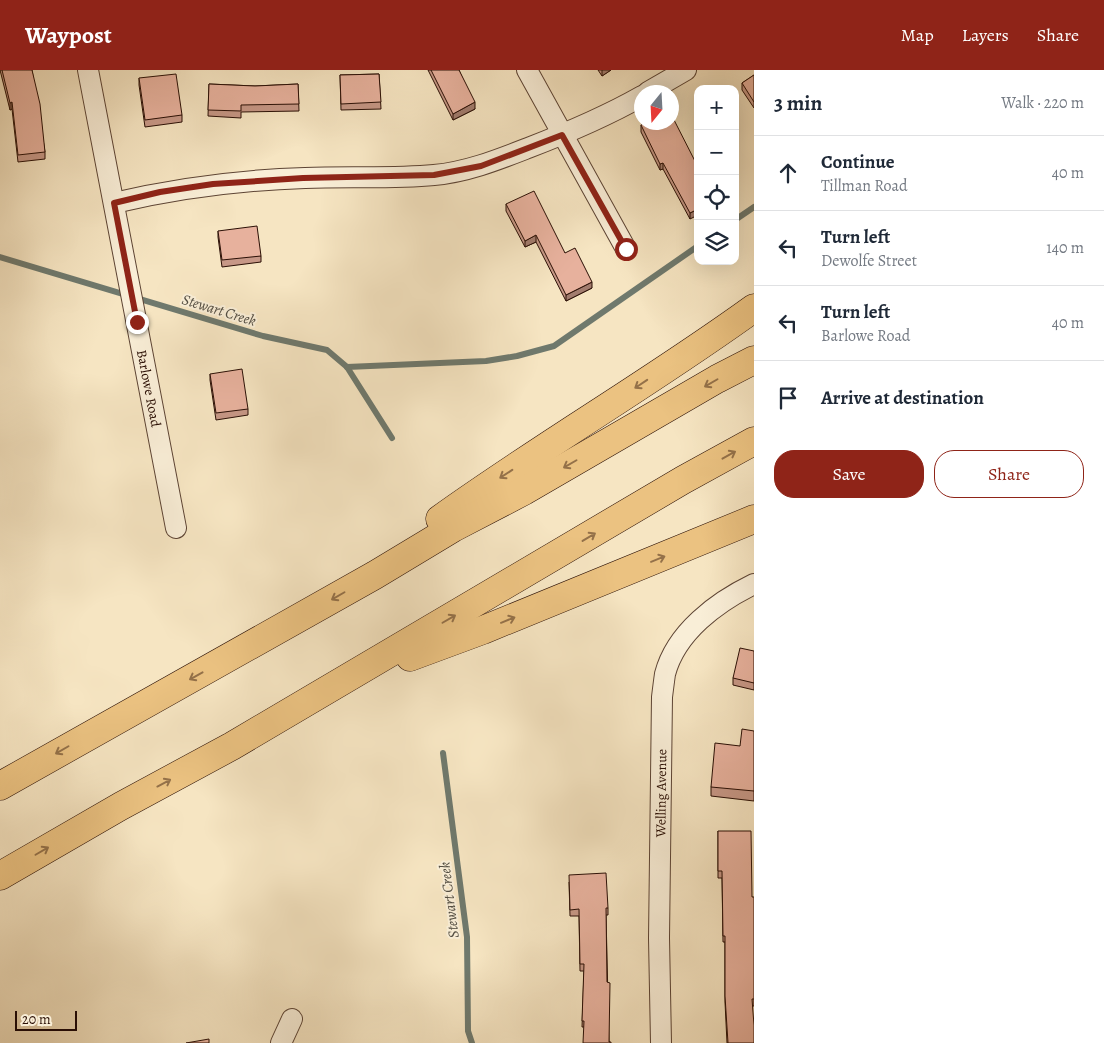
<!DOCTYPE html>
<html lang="en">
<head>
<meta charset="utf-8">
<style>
	body { margin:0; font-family:Alegreya,serif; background:#f6f6f7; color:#1f2937 }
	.controls { position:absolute; right:15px; top:15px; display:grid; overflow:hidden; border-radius:10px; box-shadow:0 5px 20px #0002 }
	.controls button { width:45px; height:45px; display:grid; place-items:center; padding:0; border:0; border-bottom:1px solid #e0e1e3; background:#fff; color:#1f2937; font:25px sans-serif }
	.compass { position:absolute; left:634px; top:15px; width:45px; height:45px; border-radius:50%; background:#fff; box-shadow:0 5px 20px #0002; rotate:198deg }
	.scale { position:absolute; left:15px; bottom:12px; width:62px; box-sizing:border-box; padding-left:5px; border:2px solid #2a0f05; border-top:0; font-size:14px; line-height:18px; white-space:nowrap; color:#2a0f05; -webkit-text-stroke:4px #f9eed7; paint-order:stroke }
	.stop { position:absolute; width:15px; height:15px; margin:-11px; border:4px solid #8f2418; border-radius:50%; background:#fff }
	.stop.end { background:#8f2418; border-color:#fff; box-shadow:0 1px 5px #0008 }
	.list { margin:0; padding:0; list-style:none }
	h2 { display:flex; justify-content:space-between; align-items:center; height:65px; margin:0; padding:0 20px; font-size:21px }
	h2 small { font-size:16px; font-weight:400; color:#747a83 }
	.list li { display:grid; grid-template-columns:32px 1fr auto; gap:15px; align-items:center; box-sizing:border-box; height:75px; padding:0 20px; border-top:1px solid #e0e1e3 }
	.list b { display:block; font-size:19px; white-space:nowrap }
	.list p { margin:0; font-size:16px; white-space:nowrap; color:#747a83 }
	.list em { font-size:16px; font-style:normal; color:#747a83 }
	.actions { display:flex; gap:10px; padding:15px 20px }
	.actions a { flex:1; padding:11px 0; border:1px solid #8f2418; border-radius:20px; text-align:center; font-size:18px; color:#8f2418 }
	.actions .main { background:#8f2418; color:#fff }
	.icon { flex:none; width:28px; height:28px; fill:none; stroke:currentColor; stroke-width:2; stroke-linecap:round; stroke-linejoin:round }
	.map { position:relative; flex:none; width:754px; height:973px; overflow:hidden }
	header { display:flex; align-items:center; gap:30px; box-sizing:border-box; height:70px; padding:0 25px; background:#8f2418; color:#fff }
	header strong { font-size:24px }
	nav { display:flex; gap:28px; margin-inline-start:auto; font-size:18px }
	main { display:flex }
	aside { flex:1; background:#fff }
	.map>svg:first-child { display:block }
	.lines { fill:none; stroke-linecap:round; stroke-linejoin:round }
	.stream { stroke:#6f796d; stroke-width:6 }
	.street-casing { stroke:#5d4434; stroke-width:22 }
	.highway-casing { stroke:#2a0f05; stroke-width:29 }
	.street { stroke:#f9eed7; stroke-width:20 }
	.highway { stroke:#ebc281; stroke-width:28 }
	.wall { fill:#c79887; stroke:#2a0f05 }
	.shaded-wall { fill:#a27c6e; stroke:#2a0f05 }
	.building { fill:#e7b19d; stroke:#2a0f05 }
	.oneway { stroke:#947149 }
	.route { stroke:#8f2418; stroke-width:6 }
	.labels { text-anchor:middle; stroke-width:4; stroke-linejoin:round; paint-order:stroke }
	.street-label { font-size:14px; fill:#2a0f05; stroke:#f9eed7 }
	.water-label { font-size:15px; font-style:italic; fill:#524d42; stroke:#f9eed7 }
</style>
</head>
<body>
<header>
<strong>Waypost</strong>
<nav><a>Map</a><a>Layers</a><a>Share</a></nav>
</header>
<main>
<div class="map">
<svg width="754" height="973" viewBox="0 0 754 973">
	<rect width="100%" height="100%" fill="#f6e5c2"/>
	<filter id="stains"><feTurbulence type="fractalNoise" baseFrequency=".004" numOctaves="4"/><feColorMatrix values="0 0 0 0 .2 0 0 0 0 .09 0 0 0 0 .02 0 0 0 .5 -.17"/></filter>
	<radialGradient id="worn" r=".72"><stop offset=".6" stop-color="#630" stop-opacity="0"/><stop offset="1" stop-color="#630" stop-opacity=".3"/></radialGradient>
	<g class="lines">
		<g class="stream">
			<path d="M735 150 754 137"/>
			<path d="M0 187 263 266 327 280 347 297 392 368"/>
			<path d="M347 297 486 291 517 286 554 276 698 176"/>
			<path d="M443 683 467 867 468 961 472 973"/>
		</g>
		<g class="street-casing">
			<g id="street">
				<path id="s1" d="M88 0 176 458"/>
				<path d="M527 0 626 179"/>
				<path d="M648 22 686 0"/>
				<path d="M114 133C177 118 241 110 305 108 347 106 392 109 434 105 467 102 497 90 528 78 567 63 605 47 642 26"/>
				<path d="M281 973 292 949"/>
				<path id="s2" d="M661 973 659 868 662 627C663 619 664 611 665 604 676 562 717 532 754 514"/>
			</g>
		</g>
		<g class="highway-casing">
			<g id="highway">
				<path d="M440 449C543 375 652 312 754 238"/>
				<path d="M410 587 483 560 754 449"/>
				<path d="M0 716 375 505 453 458 524 421 717 309 754 290"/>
				<path d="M0 806 121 736 232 676 683 410 754 371"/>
			</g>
		</g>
		<use href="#street" class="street"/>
		<use href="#highway" class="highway"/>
	</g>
	<g class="wall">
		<path d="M0 0H32L45 82V89L18 92 12 39 10 40Z"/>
		<path d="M428 0H459L475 39 453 50Z"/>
		<path d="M598 0H611L602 6Z"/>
		<path d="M379 4 381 39 341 40 340 5Z"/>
		<path d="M754 5V38L742 20V13Z"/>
		<path d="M139 8 182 45V52L145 57 139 15Z"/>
		<path d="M209 14 255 16 298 14 299 41 241 42V48L208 46Z"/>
		<path d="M641 55 698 97 690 149 663 99 660 100 641 62Z"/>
		<path d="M506 134 565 183 592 218 566 231 536 172 525 177 506 141Z"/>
		<path d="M218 161 261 186V192L222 197 218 167Z"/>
		<path d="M210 304 248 339V345L216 350 210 310Z"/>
		<path d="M754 581V620L733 615V608Z"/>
		<path d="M754 661V731L711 726V717L740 676Z"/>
		<path d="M718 761 752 827 754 841V936H752L754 973H727L725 932V872H723L722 808H718Z"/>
		<path d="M569 812 608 838V845H606L609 972 611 973 584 957H582L584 901H580L579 846H570Z"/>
	</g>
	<g class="shaded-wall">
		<path d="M602 0H611L602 6Z"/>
		<path d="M12 32V39L10 40V33Z"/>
		<path d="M475 32V39L453 50V44Z"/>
		<path d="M663 93V99L660 100V94Z"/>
		<path d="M698 139V145L690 149V143Z"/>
		<path d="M536 165V172L525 177V171Z"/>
		<path d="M592 212V218L566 231V225Z"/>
	</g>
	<g class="building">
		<path d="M2 0H32L40 34 45 82 18 85 12 32 10 33Z"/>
		<path d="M431 0H459L475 32 453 44Z"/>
		<path d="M176 4 182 45 145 50 139 8Z"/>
		<path d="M379 4 381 32 341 34 340 5Z"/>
		<path d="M754 5V32L742 13Z"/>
		<path d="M209 14 255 16 298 14 299 34 241 35V41L208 40Z"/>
		<path d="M672 46 698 97V139L690 143 663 93 660 94 641 55 647 52H672Z"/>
		<path d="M534 121 565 183 575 178 592 212 566 225 536 165 525 171 506 134Z"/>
		<path d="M257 156 261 186 222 190 218 161Z"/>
		<path d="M242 299 248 339 216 343 210 304Z"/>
		<path d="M740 578 754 581V613L733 608Z"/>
		<path d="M742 659 754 661V721L711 717 715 673 740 676Z"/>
		<path d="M718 761H751L752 827H754V929H752L754 955V973H728L725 926V866H723L722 801H718Z"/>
		<path d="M606 803 608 838H606L607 912 610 913 609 972H611V973H583L584 951H582L584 894H580L579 839 570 840 569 805Z"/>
		<path d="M209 969V973H186Z"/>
	</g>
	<defs><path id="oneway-shaft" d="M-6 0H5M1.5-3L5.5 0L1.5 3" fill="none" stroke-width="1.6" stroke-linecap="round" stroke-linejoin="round" transform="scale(1.25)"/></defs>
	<g class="oneway">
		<use href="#oneway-shaft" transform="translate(711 313) rotate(150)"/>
		<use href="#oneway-shaft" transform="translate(641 314) rotate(146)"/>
		<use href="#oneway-shaft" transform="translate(729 385) rotate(-29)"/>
		<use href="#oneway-shaft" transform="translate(570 394) rotate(150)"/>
		<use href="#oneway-shaft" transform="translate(506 404) rotate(147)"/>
		<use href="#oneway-shaft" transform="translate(589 467) rotate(-31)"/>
		<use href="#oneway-shaft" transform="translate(658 489) rotate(-22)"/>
		<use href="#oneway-shaft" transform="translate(338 526) rotate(150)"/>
		<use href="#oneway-shaft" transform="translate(449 549) rotate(-30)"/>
		<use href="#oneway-shaft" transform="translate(508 550) rotate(-22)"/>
		<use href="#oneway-shaft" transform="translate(196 606) rotate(151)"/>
		<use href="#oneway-shaft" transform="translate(62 680) rotate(150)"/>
		<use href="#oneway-shaft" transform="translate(164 713) rotate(-28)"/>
		<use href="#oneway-shaft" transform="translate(42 781) rotate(-30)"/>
	</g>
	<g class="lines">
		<path class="route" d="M137 252 114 133 160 122 213 114 303 108 434 105 481 96 562 65 626 179"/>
	</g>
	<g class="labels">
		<g class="street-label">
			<text dy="5" stroke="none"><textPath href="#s1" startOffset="324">Barlowe Road</textPath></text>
			<text dy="5" stroke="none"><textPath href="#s2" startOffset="250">Welling Avenue</textPath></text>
		</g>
		<g class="water-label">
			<text transform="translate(219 240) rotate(17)" y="5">Stewart Creek</text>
			<text transform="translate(449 830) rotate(-97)" y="5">Stewart Creek</text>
		</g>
	</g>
	<rect width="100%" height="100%" filter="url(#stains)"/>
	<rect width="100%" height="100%" fill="url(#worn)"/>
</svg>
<div class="controls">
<button>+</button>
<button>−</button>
<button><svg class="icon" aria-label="locate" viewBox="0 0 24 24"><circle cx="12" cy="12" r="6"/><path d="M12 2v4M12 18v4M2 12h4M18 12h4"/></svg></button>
<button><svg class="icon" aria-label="layers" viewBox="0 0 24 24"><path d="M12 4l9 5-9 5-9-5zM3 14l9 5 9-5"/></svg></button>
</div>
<svg class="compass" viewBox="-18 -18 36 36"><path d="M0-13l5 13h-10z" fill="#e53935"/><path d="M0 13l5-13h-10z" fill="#747a83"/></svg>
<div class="scale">20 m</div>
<div class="stop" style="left:626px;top:179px"></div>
<div class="stop end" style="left:137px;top:252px"></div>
</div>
<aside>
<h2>3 min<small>Walk · 220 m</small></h2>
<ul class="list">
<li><svg class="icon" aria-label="ahead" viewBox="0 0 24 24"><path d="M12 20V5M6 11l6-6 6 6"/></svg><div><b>Continue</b><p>Tillman Road</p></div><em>40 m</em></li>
<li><svg class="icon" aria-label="left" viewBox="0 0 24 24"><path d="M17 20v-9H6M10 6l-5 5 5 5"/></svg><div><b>Turn left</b><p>Dewolfe Street</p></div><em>140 m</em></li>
<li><svg class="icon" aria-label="left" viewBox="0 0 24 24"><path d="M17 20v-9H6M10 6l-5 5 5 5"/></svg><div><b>Turn left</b><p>Barlowe Road</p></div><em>40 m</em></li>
<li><svg class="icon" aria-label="arrive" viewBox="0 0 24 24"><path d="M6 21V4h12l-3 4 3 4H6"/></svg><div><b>Arrive at destination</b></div></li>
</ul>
<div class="actions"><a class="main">Save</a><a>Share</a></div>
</aside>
</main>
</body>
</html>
